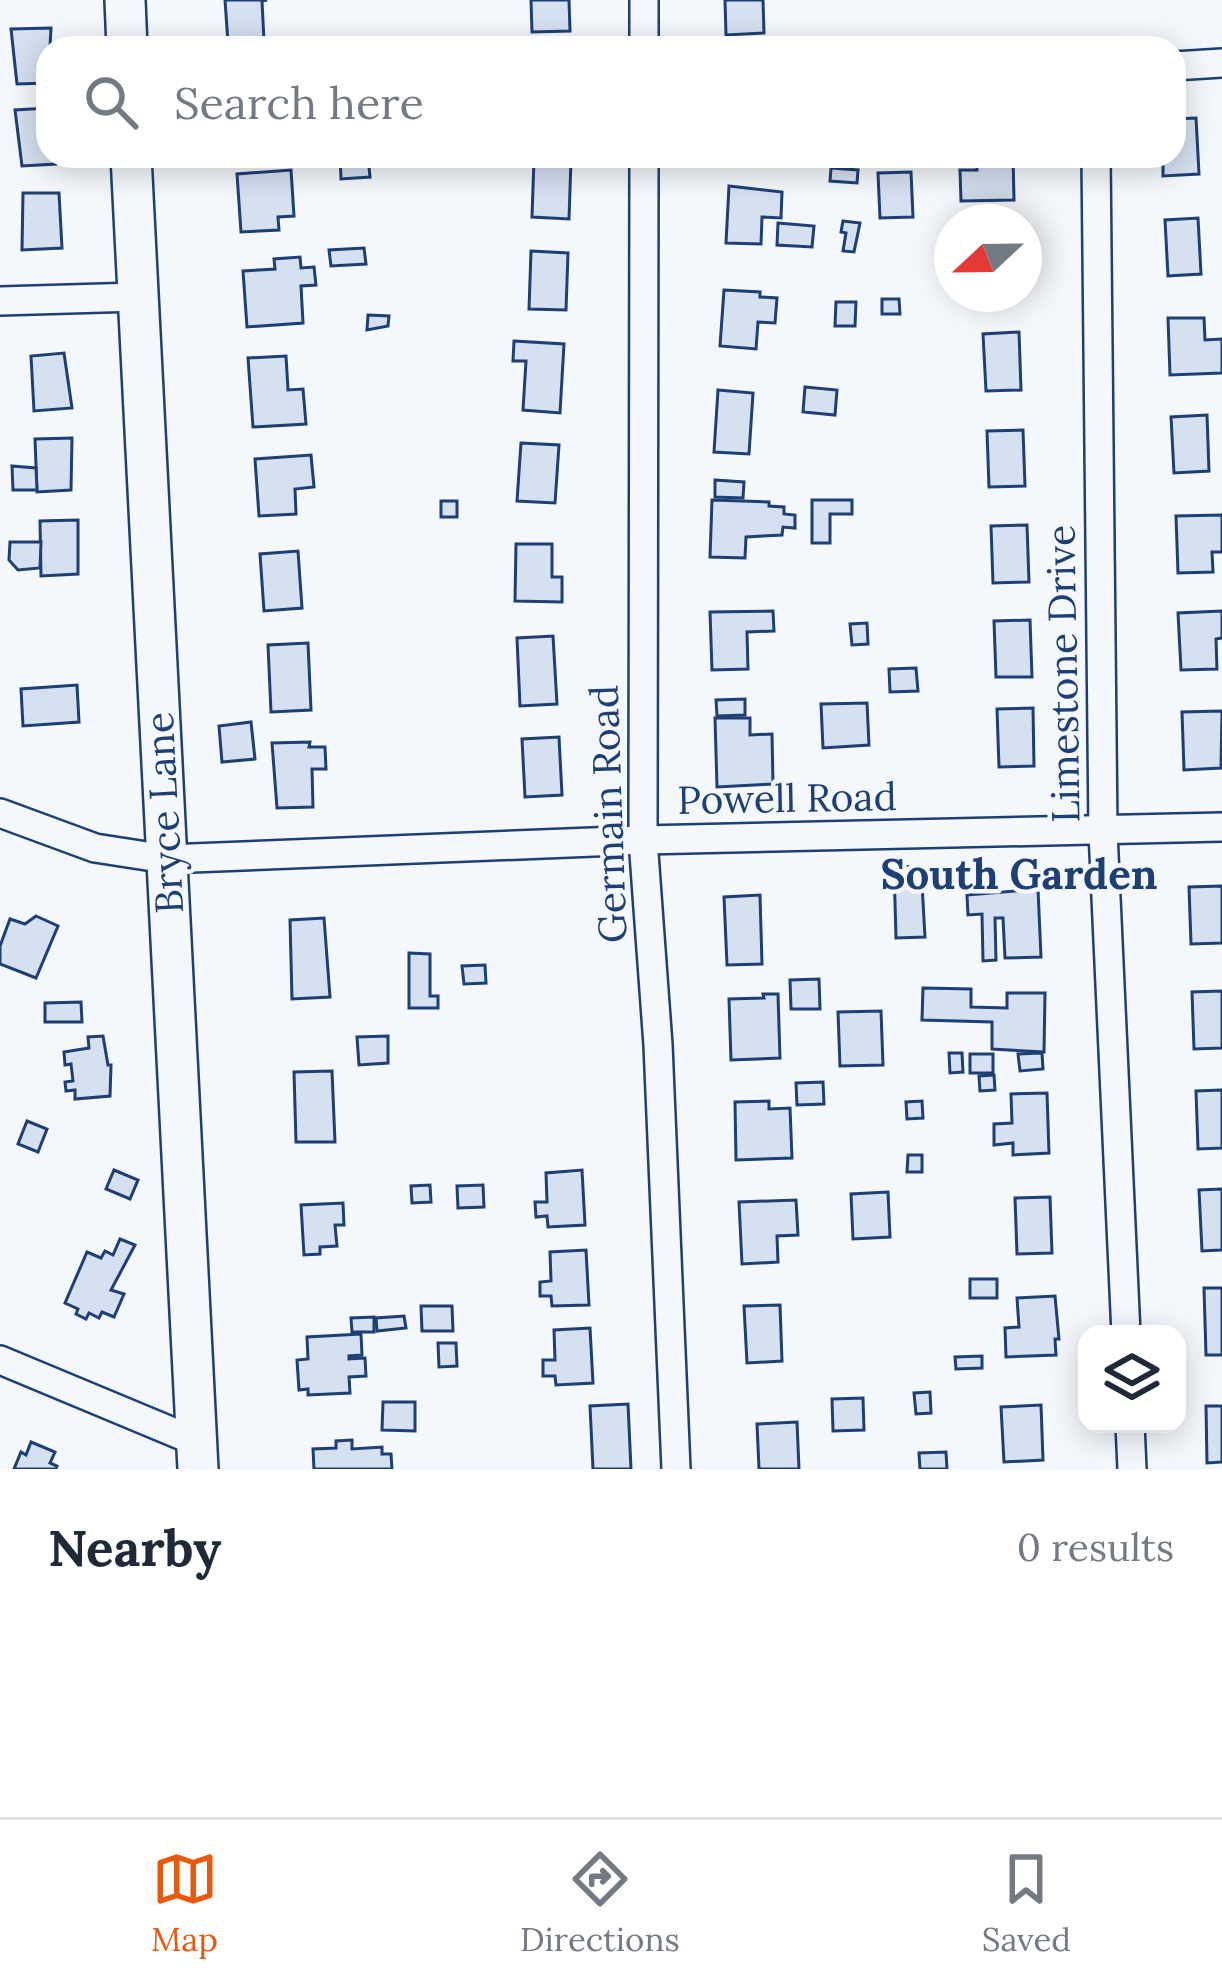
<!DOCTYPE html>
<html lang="en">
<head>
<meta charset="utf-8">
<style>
	body { margin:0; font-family:Lora,serif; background:#f2f2f3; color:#1f2937 }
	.controls { position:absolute; right:36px; bottom:36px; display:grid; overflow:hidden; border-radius:24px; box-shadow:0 6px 30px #0003 }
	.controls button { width:108px; height:108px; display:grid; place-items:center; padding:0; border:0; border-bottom:3px solid #e0e1e3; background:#fff; color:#1f2937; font:60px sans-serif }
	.compass { position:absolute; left:934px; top:204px; width:108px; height:108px; border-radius:50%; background:#fff; box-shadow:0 6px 30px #0003; rotate:248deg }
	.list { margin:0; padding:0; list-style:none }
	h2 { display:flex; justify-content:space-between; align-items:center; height:156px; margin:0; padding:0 48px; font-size:51px }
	h2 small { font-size:39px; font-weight:400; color:#747a83 }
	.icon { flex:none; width:66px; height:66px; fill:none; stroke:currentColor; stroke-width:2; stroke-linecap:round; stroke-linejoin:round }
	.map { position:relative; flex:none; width:1222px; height:1469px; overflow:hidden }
	.search { position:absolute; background:#fff; box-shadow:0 6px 30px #0003; left:36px; right:36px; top:36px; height:132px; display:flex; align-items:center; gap:30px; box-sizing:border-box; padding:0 42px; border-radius:36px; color:#747a83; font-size:45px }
	.sheet { height:348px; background:#fff }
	nav { display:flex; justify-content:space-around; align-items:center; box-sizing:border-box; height:168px; border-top:3px solid #e0e1e3; background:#fff; font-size:33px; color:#747a83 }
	nav a { display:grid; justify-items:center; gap:6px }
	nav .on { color:#ea580c }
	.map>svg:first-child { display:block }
	.building { fill:#d5e0f0; stroke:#1d3f73; stroke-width:3 }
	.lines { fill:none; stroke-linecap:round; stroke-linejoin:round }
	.street-casing { stroke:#1d3f73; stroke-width:32 }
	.secondary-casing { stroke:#1d3f73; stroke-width:44 }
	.street { stroke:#f4f7fb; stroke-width:27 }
	.secondary { stroke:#f4f7fb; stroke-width:39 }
	.labels { text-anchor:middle; stroke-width:9; stroke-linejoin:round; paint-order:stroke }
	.street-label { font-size:39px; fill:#1d3f73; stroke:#f4f7fb }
	.neighbourhood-label { font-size:42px; font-weight:bold; fill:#1d3f73; stroke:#f4f7fb }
</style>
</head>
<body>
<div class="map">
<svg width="1222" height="1469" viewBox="0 0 1222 1469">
	<rect width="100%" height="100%" fill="#f4f7fb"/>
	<g class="building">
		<path d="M225 0H267L262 1 264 41 228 43Z"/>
		<path d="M531 0H569L570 31 532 32Z"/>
		<path d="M725 0H763L764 33 726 35Z"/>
		<path d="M51 28 48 83 17 84 11 29Z"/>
		<path d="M48 108V156H56V164L22 166 15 110Z"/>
		<path d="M1196 118 1199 174 1163 176V156H1174V119Z"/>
		<path d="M340 156H368L370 177 341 179Z"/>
		<path d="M977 156H1013L1014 200 961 201 960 170H977Z"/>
		<path d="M534 159 571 160 569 219 532 217Z"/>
		<path d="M831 168 858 170 857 183 830 181Z"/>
		<path d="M291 170 294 216 278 217 279 230 241 232 237 174Z"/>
		<path d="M911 172 913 217 880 218 878 173Z"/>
		<path d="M729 186 782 192 781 218 762 217 761 244 726 243Z"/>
		<path d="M23 193H59L62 248 22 250Z"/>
		<path d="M1198 218 1201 274 1168 276 1165 220Z"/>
		<path d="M843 221 860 223 854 252 843 251 846 233 841 232Z"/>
		<path d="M778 223 814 226 812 247 777 245Z"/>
		<path d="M364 248 366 264 331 266 329 250Z"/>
		<path d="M531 251 568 253 566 310 529 309Z"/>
		<path d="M300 257 301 268 314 267 316 285 301 286 303 323 247 327 243 271 275 269 274 259Z"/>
		<path d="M724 290 760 292V297L777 298 775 323 758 322 756 349 720 346Z"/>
		<path d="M882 299H899L900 314H882Z"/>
		<path d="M836 302H856L855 326H835Z"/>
		<path d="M368 315 389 316 388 326 367 330Z"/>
		<path d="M1168 318H1204L1205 340 1222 339V373L1170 375Z"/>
		<path d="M1019 332 1021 390 986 391 983 334Z"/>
		<path d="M514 341 564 344 560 413 523 410 526 361H513Z"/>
		<path d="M64 353 72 408 34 411 31 356Z"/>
		<path d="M286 356 288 390 303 389 306 424 253 427 248 358Z"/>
		<path d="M805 387 837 390 835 415 803 412Z"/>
		<path d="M718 390 753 393 749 454 714 452Z"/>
		<path d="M1207 415 1209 471 1174 473 1171 417Z"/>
		<path d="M1023 430 1025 486 989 487 987 431Z"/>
		<path d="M72 438 71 490 37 492 35 439Z"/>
		<path d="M521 443 559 445 555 503 517 501Z"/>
		<path d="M311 455 314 487 295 489 296 514 259 516 255 459Z"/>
		<path d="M12 466 36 468 37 490H13Z"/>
		<path d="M715 480 744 482 743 498 715 497Z"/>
		<path d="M712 500 769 502V506L784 507V514L795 515V528L783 527 782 535 746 537 745 558 710 557Z"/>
		<path d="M812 500H852V514H830V543H812Z"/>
		<rect x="441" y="501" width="16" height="16"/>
		<path d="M1222 515V552H1212L1213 572 1178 573 1176 516Z"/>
		<path d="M78 520V574L41 576 40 521Z"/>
		<path d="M1027 525 1029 582 993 583 991 526Z"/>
		<path d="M10 542H41L40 568 18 570 9 560Z"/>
		<path d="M516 544H552V577H562V602L515 601Z"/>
		<path d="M298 551 302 608 264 611 260 554Z"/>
		<path d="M773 611 774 631 747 632 748 669 712 670 710 612Z"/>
		<path d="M1222 611V638L1216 639 1217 669 1181 670 1178 613Z"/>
		<path d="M1030 620 1032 677H996L994 621Z"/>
		<path d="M867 623 868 644 852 645 850 624Z"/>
		<path d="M553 636 557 704 520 706 517 638Z"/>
		<path d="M308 643 311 710 271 712 268 645Z"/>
		<path d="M916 668 918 691 890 692 889 669Z"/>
		<path d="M77 685 79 722 23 726 21 689Z"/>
		<path d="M745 699V715L717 716 716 700Z"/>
		<path d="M867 703 869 745 823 748 821 704Z"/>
		<path d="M1033 708 1034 766 999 767 997 709Z"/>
		<path d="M1222 711 1221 768 1184 770 1182 712Z"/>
		<path d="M715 718H750V735L772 734 773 784 717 787Z"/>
		<path d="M251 722 255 759 222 762 219 726Z"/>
		<path d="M559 737 562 795 525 797 522 739Z"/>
		<path d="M310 742 309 747H325L326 769H312L313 807 277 808 272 743Z"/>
		<path d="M921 866 925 937 896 938 894 867Z"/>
		<path d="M1222 886V943L1191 944 1189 887Z"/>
		<path d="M1038 889 1041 957 1005 958 1003 918H995L996 960 983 961 982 914 968 915 967 895Z"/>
		<path d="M760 895 762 964 727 965 724 897Z"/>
		<path d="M36 916 58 926 36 978 0 964V946L10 919 25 924Z"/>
		<path d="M324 918 330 997 292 999 290 920Z"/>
		<path d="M409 953 430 954V996H438V1008H409Z"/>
		<path d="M485 965 486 983 464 984 462 966Z"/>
		<path d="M819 979 820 1009H791L790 980Z"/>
		<path d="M923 988 971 989V1007L1007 1008V993H1045L1044 1052 992 1049V1022L922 1020Z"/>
		<path d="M1222 991V1048L1194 1049 1192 992Z"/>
		<path d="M763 994H778L780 1058 731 1060 729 999 764 998Z"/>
		<path d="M81 1002 82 1022H45V1003Z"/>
		<path d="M881 1011 883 1065 840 1066 838 1012Z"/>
		<path d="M103 1036 108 1065H111L110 1096 75 1099V1090L66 1091 65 1082 73 1081 71 1064 65 1065 64 1052 89 1048 88 1037Z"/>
		<path d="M388 1036V1063L359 1065 357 1037Z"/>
		<path d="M949 1053H962L963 1072 950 1073Z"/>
		<path d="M1042 1053 1043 1069 1020 1071 1018 1054Z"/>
		<rect x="970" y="1054" width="23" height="19"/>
		<path d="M332 1071 335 1142H296L294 1072Z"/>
		<path d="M994 1075 995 1090 980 1091 979 1076Z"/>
		<path d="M823 1082 824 1104 797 1105 796 1083Z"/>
		<path d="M1222 1090V1148L1198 1149 1196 1091Z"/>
		<path d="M1047 1093 1049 1153 1013 1155V1143L994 1145V1124L1012 1123 1011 1094Z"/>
		<path d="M769 1101V1109L790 1108 792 1158 736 1160 735 1102Z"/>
		<path d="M922 1101 923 1118 907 1119 906 1102Z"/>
		<path d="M27 1121 47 1129 38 1152 18 1144Z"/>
		<path d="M908 1155H922V1172H907Z"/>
		<path d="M114 1170 138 1180 130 1199 106 1189Z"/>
		<path d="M582 1170 585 1225 548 1227 547 1216 536 1217 535 1202H547L546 1173Z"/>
		<path d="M430 1185 431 1202 412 1203 411 1186Z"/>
		<path d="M483 1185 484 1207 458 1208 457 1186Z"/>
		<path d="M1222 1189V1250L1202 1251 1199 1190Z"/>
		<path d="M888 1192 890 1237 853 1239 851 1194Z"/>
		<path d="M1050 1197 1052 1253 1017 1254 1015 1198Z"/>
		<path d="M796 1200 798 1235 777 1236 778 1262 742 1264 739 1202Z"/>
		<path d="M343 1203 344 1225H335L337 1246 320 1247V1254L304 1255 301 1205Z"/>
		<path d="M120 1239 135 1245 111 1290 124 1294 114 1317 102 1312 99 1318 89 1313 86 1319 76 1314 78 1309 65 1303 87 1252 101 1258 105 1251 113 1255Z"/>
		<path d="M586 1250 589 1305 552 1306 551 1296H540V1282L551 1281 550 1252Z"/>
		<rect x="970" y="1279" width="27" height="19"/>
		<path d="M1204 1288H1222V1355H1206Z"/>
		<path d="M1055 1296 1059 1339H1055L1056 1355 1006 1357 1005 1328 1019 1327 1017 1298Z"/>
		<path d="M780 1305 782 1361 747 1363 744 1306Z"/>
		<path d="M421 1306H452L453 1331H422Z"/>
		<path d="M404 1316 406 1328 377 1331 376 1318Z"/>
		<path d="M374 1317V1332H352L351 1318Z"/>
		<path d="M590 1328 593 1383 556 1385 555 1376H543V1360H555L554 1330Z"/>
		<path d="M361 1334 362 1355 349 1356V1359L365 1358 366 1376 349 1377 350 1393 308 1395V1389L299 1390 297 1360 308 1359 307 1337Z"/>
		<path d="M438 1343H456L457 1366 439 1367Z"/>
		<path d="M982 1356V1368L956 1369 955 1357Z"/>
		<path d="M930 1392 931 1413 916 1414 914 1393Z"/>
		<path d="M863 1398 864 1430 833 1431 832 1399Z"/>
		<path d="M383 1402H415V1431L382 1430Z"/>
		<path d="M628 1404 631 1469H593L590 1406Z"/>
		<path d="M1041 1405 1043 1460 1004 1462 1001 1407Z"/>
		<path d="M1206 1406H1222V1462L1207 1463Z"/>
		<path d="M797 1422 799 1469H759L757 1424Z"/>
		<path d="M352 1440V1449L382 1447V1454H391L392 1469H314L313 1449 336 1448V1441Z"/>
		<path d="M31 1442 55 1452 50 1463 57 1466 56 1469H14L21 1452 26 1455Z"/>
		<path d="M946 1452 947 1469H920L919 1453Z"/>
	</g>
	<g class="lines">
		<g class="street-casing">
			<g id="street">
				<path d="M644 48V0"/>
				<path d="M1174 66 1222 63"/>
				<path d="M644 156 643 840 658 1045 676 1469"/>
				<path d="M1096 156 1103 832 1126 1334"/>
				<path d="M0 301 137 297"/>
				<path d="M0 813 95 848 166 859 643 840 1222 827"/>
				<path d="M0 1360 197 1442"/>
				<path d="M1130 1424 1132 1469"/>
			</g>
		</g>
		<g class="secondary-casing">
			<g id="secondary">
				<path d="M125 0 127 48"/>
				<path d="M131 156 198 1469"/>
			</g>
		</g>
		<use href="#street" class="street"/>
		<use href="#secondary" class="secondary"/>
	</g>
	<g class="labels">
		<g class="street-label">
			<text transform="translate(1063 674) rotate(-91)" y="14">Limestone Drive</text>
			<text transform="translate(787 798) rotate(-1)" y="14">Powell Road</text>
			<text transform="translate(164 813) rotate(-93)" y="14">Bryce Lane</text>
			<text transform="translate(608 814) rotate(-92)" y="14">Germain Road</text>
		</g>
		<g class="neighbourhood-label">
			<text x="1019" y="889">South Garden</text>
		</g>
	</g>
</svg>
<div class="controls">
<button><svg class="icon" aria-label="layers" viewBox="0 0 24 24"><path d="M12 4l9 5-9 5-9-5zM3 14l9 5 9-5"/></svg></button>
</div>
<svg class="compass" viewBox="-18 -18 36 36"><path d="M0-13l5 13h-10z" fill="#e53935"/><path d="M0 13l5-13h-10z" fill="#747a83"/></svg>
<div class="search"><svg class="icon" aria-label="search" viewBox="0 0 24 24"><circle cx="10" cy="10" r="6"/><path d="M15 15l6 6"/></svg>Search here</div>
</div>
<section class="sheet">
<h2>Nearby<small>0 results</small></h2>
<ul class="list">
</ul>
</section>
<nav>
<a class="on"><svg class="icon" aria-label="map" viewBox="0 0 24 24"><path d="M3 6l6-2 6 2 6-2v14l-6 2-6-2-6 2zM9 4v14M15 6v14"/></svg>Map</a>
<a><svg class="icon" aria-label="directions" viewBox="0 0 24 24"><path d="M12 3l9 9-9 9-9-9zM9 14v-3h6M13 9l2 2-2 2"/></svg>Directions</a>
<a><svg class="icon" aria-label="saved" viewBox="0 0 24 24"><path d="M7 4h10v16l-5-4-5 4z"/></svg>Saved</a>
</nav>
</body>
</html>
